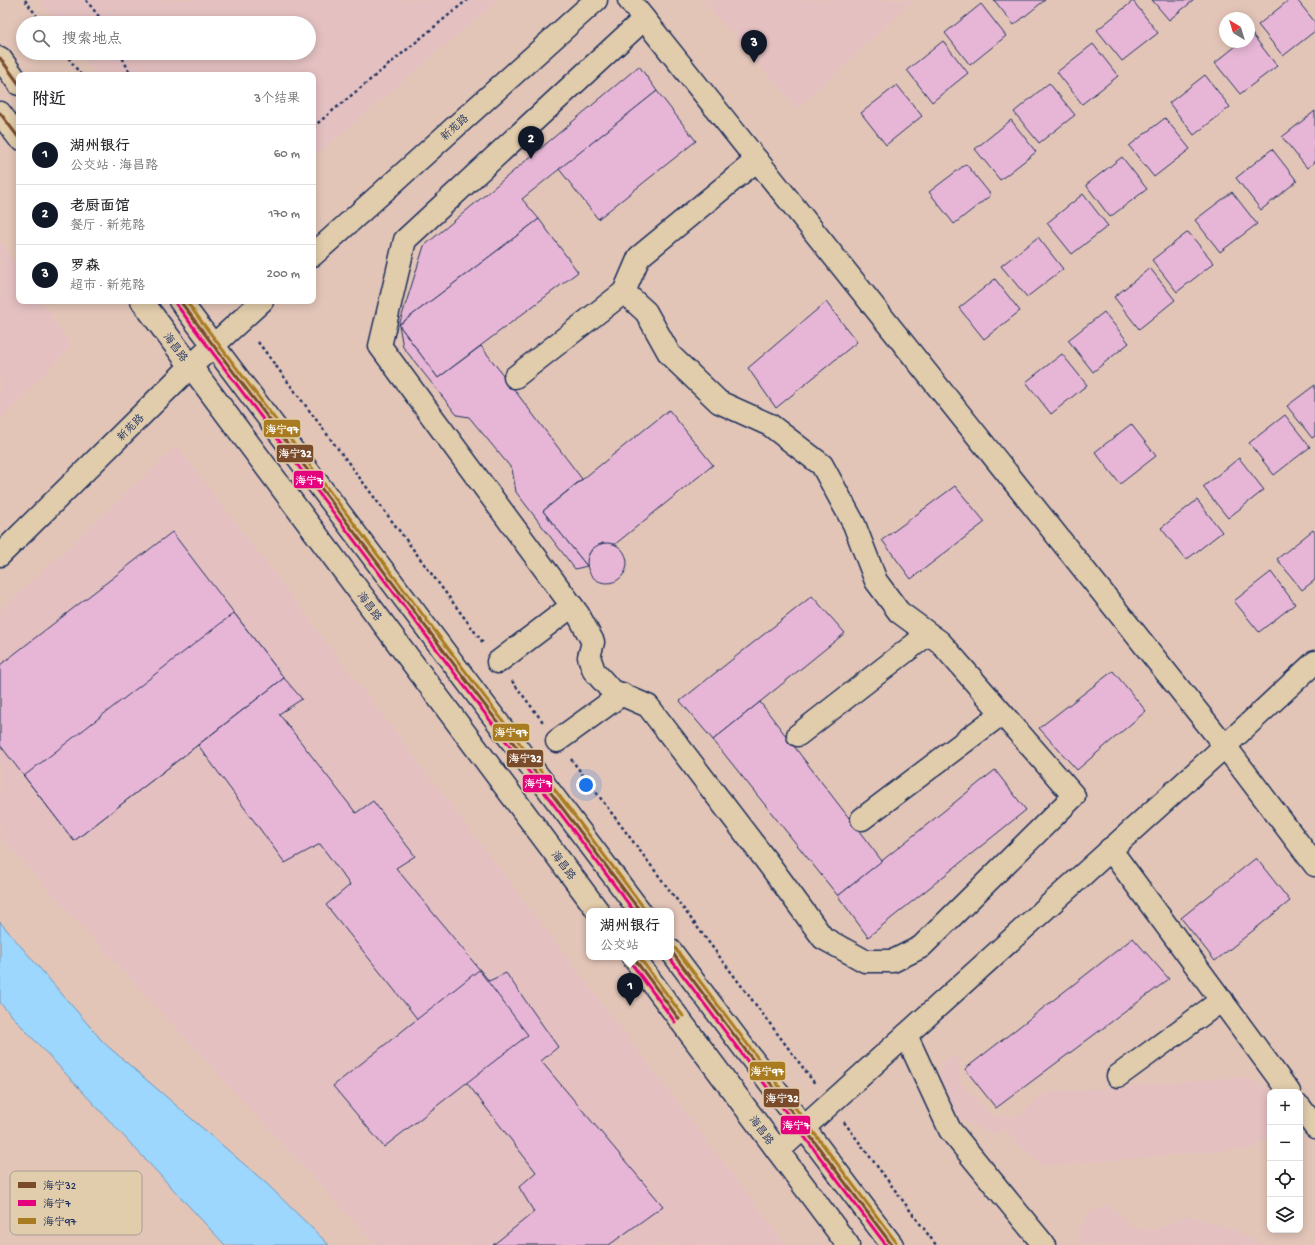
<!DOCTYPE html>
<html lang="zh">
<head>
<meta charset="utf-8">
<style>
	body { margin:0; font-family:"Gochi Hand","LXGW WenKai TC",sans-serif; background:#f2f2f2; color:#202124 }
	.controls { position:absolute; right:12px; bottom:12px; display:grid; overflow:hidden; border-radius:8px; box-shadow:0 2px 10px #0003 }
	.controls button { width:36px; height:36px; display:grid; place-items:center; padding:0; border:0; border-bottom:1px solid #e0e0e0; background:#fff; color:#202124; font:20px sans-serif }
	.compass { position:absolute; left:1219px; top:12px; width:36px; height:36px; border-radius:50%; background:#fff; box-shadow:0 2px 10px #0003; rotate:322deg }
	.you { position:absolute; left:586px; top:785px; width:14px; height:14px; margin:-10px; border:3px solid #fff; border-radius:50%; background:#1a73e8; box-shadow:0 0 0 6px #1a73e833 }
	.badge { display:grid; place-items:center; width:26px; height:26px; border-radius:50%; background:#111827; color:#fff; font-size:13px; font-weight:700 }
	.pin { position:absolute; translate:-50% -33px; filter:drop-shadow(0 1px 2px #0008) }
	.pin::after { content:''; position:absolute; top:21px; width:14px; height:12px; background:inherit; clip-path:polygon(0 0,100% 0,50% 100%) }
	.popup { position:absolute; left:586px; top:908px; width:88px; height:52px; box-sizing:border-box; display:grid; place-content:center; border-radius:8px; background:#fff; filter:drop-shadow(0 1px 3px #0005); font-size:13px; white-space:nowrap; color:#757577 }
	.popup b { font-size:15px; color:#202124 }
	.popup::after { content:''; position:absolute; left:50%; top:100%; margin-left:-8px; border:8px solid transparent; border-top-color:#fff }
	.list { margin:0; padding:0; list-style:none }
	h2 { display:flex; justify-content:space-between; align-items:center; height:52px; margin:0; padding:0 16px; font-size:17px }
	h2 small { font-size:13px; font-weight:400; color:#757577 }
	.list li { display:grid; grid-template-columns:26px 1fr auto; gap:12px; align-items:center; box-sizing:border-box; height:60px; padding:0 16px; border-top:1px solid #e0e0e0 }
	.list b { display:block; font-size:15px; white-space:nowrap }
	.list p { margin:0; font-size:13px; white-space:nowrap; color:#757577 }
	.list em { font-size:13px; font-style:normal; color:#757577 }
	.icon { flex:none; width:22px; height:22px; fill:none; stroke:currentColor; stroke-width:2; stroke-linecap:round; stroke-linejoin:round }
	.map { position:relative; flex:none; width:1315px; height:1245px; overflow:hidden }
	.search { position:absolute; background:#fff; box-shadow:0 2px 10px #0003; left:16px; top:16px; width:300px; height:44px; display:flex; align-items:center; gap:10px; box-sizing:border-box; padding:0 14px; border-radius:22px; color:#757577; font-size:15px }
	.panel { position:absolute; background:#fff; box-shadow:0 2px 10px #0003; left:16px; top:72px; width:300px; height:232px; border-radius:8px }
	.map>svg:first-child { display:block }
	.built { fill:#e4c0c1 }
	.water { fill:#9dd7fd; stroke:#6994bd }
	.building { fill:#e7b6d6; stroke:#1b2f5e }
	.lines { fill:none; stroke-linecap:round; stroke-linejoin:round }
	.minor-casing { stroke:#1b2f5e; stroke-width:25 }
	.major-casing { stroke:#1b2f5e; stroke-width:25 }
	.path { stroke:#1b2f5e; stroke-width:2.5; stroke-dasharray:3 3; stroke-linecap:butt }
	.minor { stroke:#e1ccab; stroke-width:22 }
	.major { stroke:#e1ccab; stroke-width:22 }
	.bus-1-casing { stroke:#e1ccab; stroke-width:6 }
	.bus-2-casing { stroke:#e1ccab; stroke-width:6 }
	.bus-3-casing { stroke:#e1ccab; stroke-width:6 }
	.bus-1 { stroke:#7a4b2a; stroke-width:3 }
	.bus-2 { stroke:#e5007d; stroke-width:3 }
	.bus-3 { stroke:#aa7c21; stroke-width:3 }
	.labels { text-anchor:middle; stroke-width:3.5; stroke-linejoin:round; paint-order:stroke }
	.street-label { font-size:11px; fill:#1b2f5e; stroke:#e1ccab }
	.key { fill:#e1ccab; stroke:#a69d94; stroke-width:1 }
	.key-label { font-size:11px; fill:#1b2f5e }
	.line-badge { stroke:#e1ccab; stroke-width:1.5 }
	.badge-label { font-size:11px; text-anchor:middle; font-weight:bold; fill:#fff }
</style>
</head>
<body>
<div class="map">
<svg width="1315" height="1245" viewBox="0 0 1315 1245">
	<rect width="100%" height="100%" fill="#e3c5b8"/>
	<filter id="ink" filterUnits="userSpaceOnUse"><feTurbulence type="fractalNoise" baseFrequency=".025" numOctaves="2"/><feDisplacementMap in="SourceGraphic" scale="8" xChannelSelector="R" yChannelSelector="G"/><feConvolveMatrix kernelMatrix="1 2 1 2 8 2 1 2 1" color-interpolation-filters="sRGB"/></filter>
	<g filter="url(#ink)">
		<g class="built">
			<path d="M40 0H498L313 157V75H98L81 53H309V23H58Z"/>
			<path d="M703 0H913L798 109Z"/>
			<path d="M0 241 19 269V301H41L71 346 0 419Z"/>
			<path d="M177 446 786 1245H376L0 837V611Z"/>
			<path d="M957 1055 960 1083 994 1117 1020 1116 1045 1093 1243 1077 1274 1091V1092H1270V1136L1252 1148 1044 1166 1017 1144 1007 1130 988 1133 953 1115 939 1081 943 1062Z"/>
			<path d="M1108 1205 1133 1228 1155 1230 1188 1215 1234 1230 1264 1245H1081L1077 1231 1090 1213Z"/>
		</g>
		<path class="water" d="M0 922 104 1043 267 1184 329 1245H225L0 1003Z"/>
		<g class="building">
			<path d="M994 0H1045L1014 25Z"/>
			<path d="M1152 0H1194L1169 20Z"/>
			<path d="M1289 0H1297L1315 22V31L1283 56 1258 25Z"/>
			<path d="M1133 1 1158 33 1122 61 1097 30Z"/>
			<path d="M981 4 1006 36 970 65 945 33Z"/>
			<path d="M1252 34 1277 66 1240 94 1215 63 1241 42H1249V36Z"/>
			<path d="M943 41 968 73 932 102 907 70Z"/>
			<path d="M1093 44 1118 76 1082 104 1057 72Z"/>
			<path d="M639 66 657 91 522 199 539 219 399 325 424 246Z"/>
			<path d="M1205 75 1230 107 1194 135 1169 103Z"/>
			<path d="M1049 83 1075 115 1039 143 1014 112Z"/>
			<path d="M897 85 922 116 886 145 861 113Z"/>
			<path d="M657 91 696 141 598 219 559 169Z"/>
			<path d="M1315 111V162L1307 168 1282 137Z"/>
			<path d="M1165 118 1190 149 1154 177 1129 146Z"/>
			<path d="M1011 120 1036 152 1000 180 975 149Z"/>
			<path d="M1272 149 1297 181 1261 210 1236 178Z"/>
			<path d="M1122 157 1147 189 1110 217 1086 185Z"/>
			<path d="M966 164 991 195 954 224 929 192Z"/>
			<path d="M1232 192 1257 224 1220 252 1195 220Z"/>
			<path d="M1083 194 1108 226 1072 254 1047 223Z"/>
			<path d="M539 219 578 272 438 378 399 325Z"/>
			<path d="M1188 232 1214 263 1177 292 1152 260Z"/>
			<path d="M1038 237 1063 269 1027 297 1001 266Z"/>
			<path d="M1150 268 1175 300 1139 329 1114 297Z"/>
			<path d="M995 279 1020 311 984 339 959 308Z"/>
			<path d="M826 302 857 342 776 408 748 368Z"/>
			<path d="M1104 312 1129 343 1093 372 1068 340Z"/>
			<path d="M399 325 438 378 481 346 582 479 543 511 587 566 575 569 516 492 512 469 469 417 457 415 403 347Z"/>
			<path d="M1062 354 1087 385 1051 414 1026 382Z"/>
			<path d="M1315 385V436L1312 438 1287 406Z"/>
			<path d="M669 410 713 465 614 545 603 543 592 549 589 554 587 566 543 511Z"/>
			<path d="M1285 415 1310 447 1274 475 1249 443Z"/>
			<path d="M1131 424 1156 456 1120 484 1095 452Z"/>
			<path d="M1239 458 1264 490 1228 518 1203 487Z"/>
			<path d="M955 486 985 522 911 579 882 540Z"/>
			<path d="M1197 500 1222 532 1186 560 1161 528Z"/>
			<path d="M1313 530 1315 533V580L1302 590 1277 559Z"/>
			<path d="M172 532 284 678 74 841 0 745V665Z"/>
			<circle cx="607" cy="563" r="20"/>
			<path d="M1271 572 1295 604 1259 632 1234 601Z"/>
			<path d="M812 596 845 633 713 740 680 701Z"/>
			<path d="M234 613 284 678 74 841 24 776Z"/>
			<path d="M1113 671 1146 711 1077 770 1039 728Z"/>
			<path d="M284 678 302 699 279 714 356 813 373 801 415 856 396 868 489 981 506 973 558 1047 541 1061 663 1206 609 1245H493L534 1212 519 1187 536 1172 408 1007 326 905 350 885 320 844 285 863 198 745Z"/>
			<path d="M760 702 882 861 838 896 713 740Z"/>
			<path d="M995 770 1026 810 868 937 838 896Z"/>
			<path d="M1256 858 1290 901 1215 961 1181 918Z"/>
			<path d="M1133 938 1169 979 996 1108 965 1069Z"/>
			<path d="M479 970 528 1035 384 1147 333 1086Z"/>
		</g>
		<g class="lines">
			<g class="minor-casing">
				<g id="minor">
					<path d="M629 0 1225 746 1315 865"/>
					<path d="M313 255 596 0"/>
					<path d="M624 292 646 312 670 355 719 402 770 425 822 465 854 524 876 581 899 612 940 642 1074 796 921 947 893 961H865L823 938 768 863 648 706 611 690 594 671 589 657 593 642 578 614 380 346 405 240 644 19"/>
					<path d="M515 377 624 292 639 257 757 160"/>
					<path d="M0 555 191 366 262 301"/>
					<path d="M498 662 572 606"/>
					<path d="M798 735 928 634"/>
					<path d="M557 741 622 694"/>
					<path d="M862 819 1001 714"/>
					<path d="M1110 849 1289 1092"/>
					<path d="M906 1035 950 1130 1044 1245"/>
					<path d="M1118 1076 1222 1000"/>
					<path d="M1300 1107 1315 1127"/>
					<path d="M778 1151 1225 746 1315 662"/>
				</g>
			</g>
			<g class="major-casing">
				<g id="major">
					<path d="M0 58 19 84"/>
					<path d="M0 113 19 138"/>
					<path d="M142 301 598 911"/>
					<path d="M180 301 640 911"/>
					<path d="M671 951 892 1245"/>
					<path d="M633 957 848 1245"/>
				</g>
			</g>
			<g class="path">
				<path d="M25 0 42 23"/>
				<path d="M86 0 104 23"/>
				<path d="M65 53 81 75"/>
				<path d="M120 53 131 75"/>
				<path d="M313 127 467 0"/>
				<path d="M258 342 484 644"/>
				<path d="M512 681 543 722"/>
				<path d="M571 759 816 1085"/>
				<path d="M844 1122 936 1245"/>
			</g>
			<use href="#minor" class="minor"/>
			<use href="#major" class="major"/>
			<g class="bus-1-casing">
				<g id="bus-1">
					<path d="M0 58 19 84"/>
					<path d="M0 113 19 138"/>
					<path d="M180 301 640 911"/>
					<path d="M671 951 892 1245"/>
					<path d="M633 957 679 1019"/>
				</g>
			</g>
			<g class="bus-2-casing">
				<g id="bus-2">
					<path d="M176 304 634 911"/>
					<path d="M669 957 886 1245"/>
					<path d="M629 960 675 1022"/>
				</g>
			</g>
			<g class="bus-3-casing">
				<g id="bus-3">
					<path d="M186 301 644 908"/>
					<path d="M675 948 896 1242"/>
					<path d="M639 957 683 1016"/>
				</g>
			</g>
			<use href="#bus-1" class="bus-1"/>
			<use href="#bus-2" class="bus-2"/>
			<use href="#bus-3" class="bus-3"/>
		</g>
	</g>
	<g class="labels">
		<g class="street-label">
			<text transform="translate(454 127) rotate(-42)" y="4">新苑路</text>
			<text transform="translate(176 347) rotate(53)" y="4">海昌路</text>
			<text transform="translate(130 427) rotate(-45)" y="4">新苑路</text>
			<text transform="translate(370 606) rotate(53)" y="4">海昌路</text>
			<text transform="translate(564 865) rotate(53)" y="4">海昌路</text>
			<text transform="translate(762 1130) rotate(53)" y="4">海昌路</text>
		</g>
	</g>
	<rect x="10" y="1171" width="132" height="64" rx="6" class="key"/>
	<rect x="18" y="1182" width="18" height="6" fill="#7a4b2a"/>
	<rect x="18" y="1200" width="18" height="6" fill="#e5007d"/>
	<rect x="18" y="1218" width="18" height="6" fill="#aa7c21"/>
	<g class="key-label">
		<text x="43" y="1189">海宁32</text>
		<text x="43" y="1207">海宁7</text>
		<text x="43" y="1225">海宁97</text>
	</g>
	<g class="line-badge">
		<rect x="263" y="419" width="38" height="19" rx="4" fill="#aa7c21"/>
		<rect x="276" y="444" width="38" height="19" rx="4" fill="#7a4b2a"/>
		<rect x="293" y="470" width="31" height="19" rx="4" fill="#e5007d"/>
		<rect x="492" y="723" width="38" height="19" rx="4" fill="#aa7c21"/>
		<rect x="506" y="749" width="38" height="19" rx="4" fill="#7a4b2a"/>
		<rect x="522" y="774" width="31" height="19" rx="4" fill="#e5007d"/>
		<rect x="749" y="1061" width="37" height="20" rx="4" fill="#aa7c21"/>
		<rect x="763" y="1088" width="37" height="20" rx="4" fill="#7a4b2a"/>
		<rect x="780" y="1115" width="31" height="20" rx="4" fill="#e5007d"/>
	</g>
	<g class="badge-label">
		<text x="282" y="433">海宁97</text>
		<text x="295" y="457">海宁32</text>
		<text x="309" y="484">海宁7</text>
		<text x="511" y="736">海宁97</text>
		<text x="525" y="762">海宁32</text>
		<text x="538" y="787">海宁7</text>
		<text x="767" y="1075">海宁97</text>
		<text x="782" y="1102">海宁32</text>
		<text x="796" y="1129">海宁7</text>
	</g>
</svg>
<div class="controls">
<button>+</button>
<button>−</button>
<button><svg class="icon" aria-label="locate" viewBox="0 0 24 24"><circle cx="12" cy="12" r="6"/><path d="M12 2v4M12 18v4M2 12h4M18 12h4"/></svg></button>
<button><svg class="icon" aria-label="layers" viewBox="0 0 24 24"><path d="M12 4l9 5-9 5-9-5zM3 14l9 5 9-5"/></svg></button>
</div>
<svg class="compass" viewBox="-18 -18 36 36"><path d="M0-13l5 13h-10z" fill="#e53935"/><path d="M0 13l5-13h-10z" fill="#757577"/></svg>
<div class="you"></div>
<div class="pin badge" style="left:630px;top:1006px">1</div>
<div class="popup"><b>湖州银行</b>公交站</div>
<div class="pin badge" style="left:531px;top:159px">2</div>
<div class="pin badge" style="left:754px;top:63px">3</div>
<div class="search"><svg class="icon" aria-label="search" viewBox="0 0 24 24"><circle cx="10" cy="10" r="6"/><path d="M15 15l6 6"/></svg>搜索地点</div>
<section class="panel">
<h2>附近<small>3个结果</small></h2>
<ul class="list">
<li><span class="badge">1</span><div><b>湖州银行</b><p>公交站 · 海昌路</p></div><em>60 m</em></li>
<li><span class="badge">2</span><div><b>老厨面馆</b><p>餐厅 · 新苑路</p></div><em>170 m</em></li>
<li><span class="badge">3</span><div><b>罗森</b><p>超市 · 新苑路</p></div><em>200 m</em></li>
</ul>
</section>
</div>
</body>
</html>
